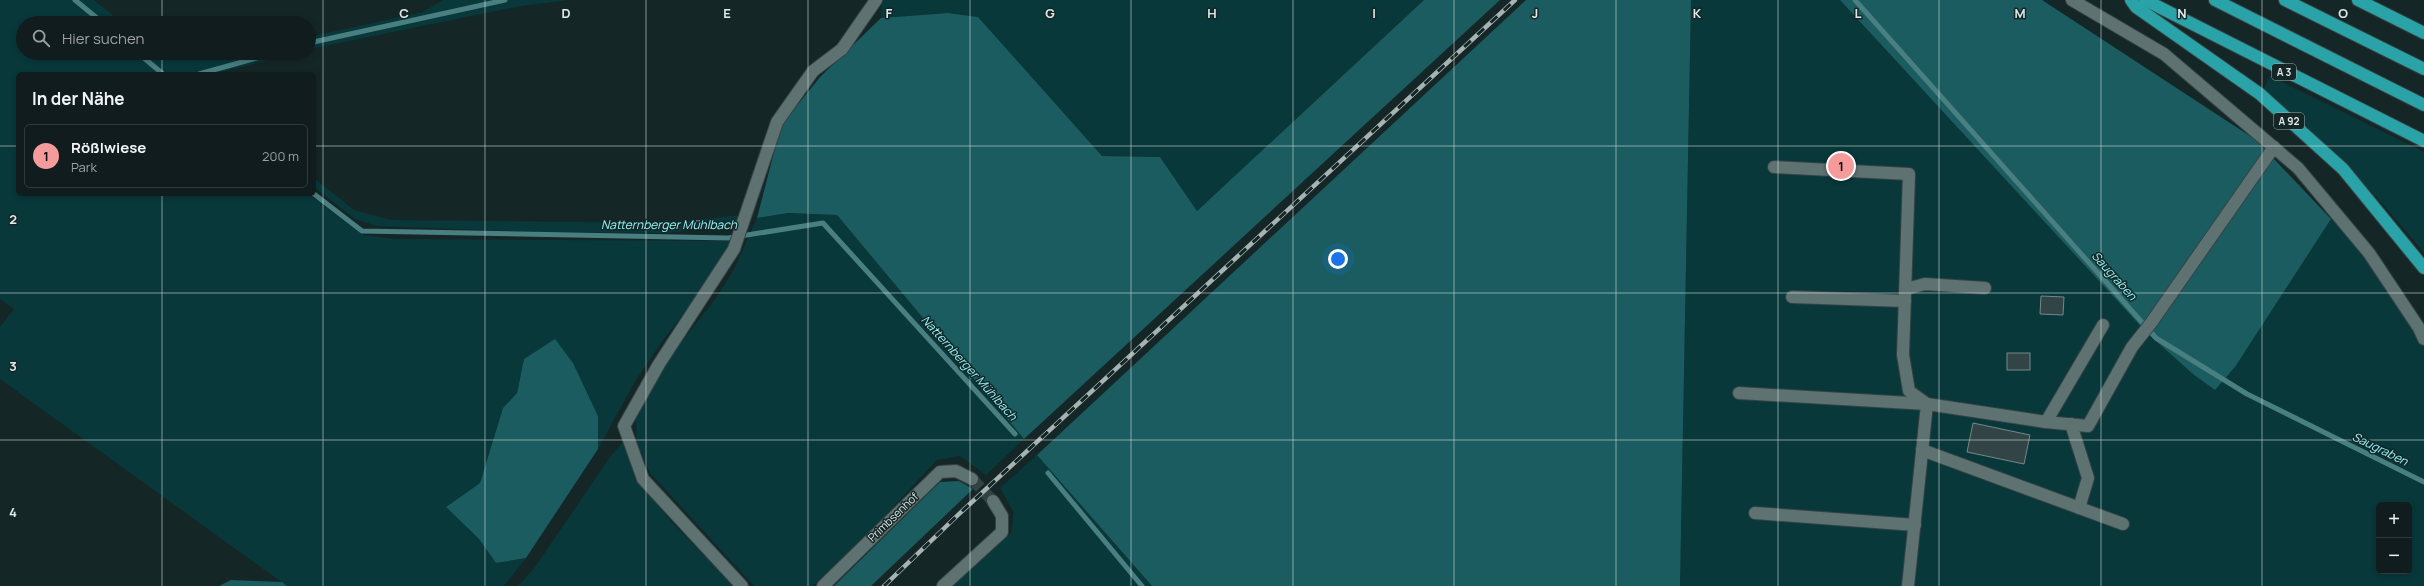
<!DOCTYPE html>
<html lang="de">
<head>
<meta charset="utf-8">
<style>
	body { margin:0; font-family:Manrope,sans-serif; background:#192526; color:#f1f3f6 }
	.controls { position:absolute; right:12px; bottom:12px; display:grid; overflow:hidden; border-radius:6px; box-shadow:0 2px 6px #0003 }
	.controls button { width:36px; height:36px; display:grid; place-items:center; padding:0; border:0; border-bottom:1px solid #303a3b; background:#101c1d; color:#f1f3f6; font:20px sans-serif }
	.you { position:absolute; left:1338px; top:259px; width:14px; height:14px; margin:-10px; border:3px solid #fff; border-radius:50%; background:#1a73e8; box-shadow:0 0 0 6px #1a73e833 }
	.badge { display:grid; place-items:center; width:26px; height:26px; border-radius:50%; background:#f59b9b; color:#111; font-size:13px; font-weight:700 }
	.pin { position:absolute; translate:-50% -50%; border:2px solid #fff; box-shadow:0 1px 4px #0006 }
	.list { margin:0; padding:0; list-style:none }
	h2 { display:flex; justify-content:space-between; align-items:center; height:52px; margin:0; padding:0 16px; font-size:17px }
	h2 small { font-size:13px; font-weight:400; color:#9ca1a4 }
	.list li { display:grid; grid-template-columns:26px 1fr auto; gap:12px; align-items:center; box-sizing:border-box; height:64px; margin:0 8px 8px; padding:0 8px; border:1px solid #303a3b; border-radius:6px }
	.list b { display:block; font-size:15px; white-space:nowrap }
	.list p { margin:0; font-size:13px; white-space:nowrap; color:#9ca1a4 }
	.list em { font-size:13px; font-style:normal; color:#9ca1a4 }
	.icon { flex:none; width:22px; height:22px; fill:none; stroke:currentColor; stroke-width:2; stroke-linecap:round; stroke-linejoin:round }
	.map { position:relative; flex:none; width:2424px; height:586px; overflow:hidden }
	.search { position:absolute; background:#101c1d; box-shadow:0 2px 6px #0003; left:16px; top:16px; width:300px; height:44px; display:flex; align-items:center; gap:10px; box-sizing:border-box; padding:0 14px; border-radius:22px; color:#9ca1a4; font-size:15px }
	.panel { position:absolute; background:#101c1d; box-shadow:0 2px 6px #0003; left:16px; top:72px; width:300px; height:124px; border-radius:6px }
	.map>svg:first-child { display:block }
	.green { fill:#09383a; fill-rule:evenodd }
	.forest { fill:#1a5c5f }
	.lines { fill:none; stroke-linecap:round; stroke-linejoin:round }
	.stream { stroke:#497f81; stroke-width:5 }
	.building { fill:#324445; stroke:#748889 }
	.minor-tunnel { stroke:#334344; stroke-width:12; stroke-dasharray:12 6; stroke-linecap:butt }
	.minor-casing { stroke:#364344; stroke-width:14 }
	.highway-casing { stroke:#364344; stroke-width:14 }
	.minor { stroke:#5e7272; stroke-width:12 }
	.highway { stroke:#2aa3a8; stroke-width:12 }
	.rail-casing { stroke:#a6b2b3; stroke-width:4.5 }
	.rail { stroke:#152627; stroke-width:3; stroke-dasharray:9; stroke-linecap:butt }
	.grid { fill:none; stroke:#dfe9ea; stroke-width:1; stroke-opacity:0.55 }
	.labels { text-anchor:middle; stroke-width:3; stroke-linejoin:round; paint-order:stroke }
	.shield { fill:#152627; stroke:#a2aeb0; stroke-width:1 }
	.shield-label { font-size:10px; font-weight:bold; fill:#dfe9ea }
	.street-label { font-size:11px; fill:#dfe9ea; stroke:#152627 }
	.water-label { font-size:12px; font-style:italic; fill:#91f5f9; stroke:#152627 }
	.grid-label { font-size:13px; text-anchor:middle; font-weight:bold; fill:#dfe9ea; stroke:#152627; stroke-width:3; stroke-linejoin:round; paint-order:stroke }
</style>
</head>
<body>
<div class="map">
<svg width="2424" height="586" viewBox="0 0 2424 586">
	<rect width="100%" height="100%" fill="#152627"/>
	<g class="green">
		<path d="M0 0H94L122 23H23V53H164C186 66 210 55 233 53 254 51 275 53 295 53L213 74H18V194H308L363 235 395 239 731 241 704 287 663 340 634 383 598 449V416L573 363 555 340 524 359 517 393 503 408 480 483 446 507 479 539 496 563 526 558 504 586H287L0 379V327L14 309 0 299Z"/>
		<path d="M443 0H570L521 6 309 49V37L423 12Z"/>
		<path d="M882 0H1424L1197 211 1160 157 1102 156 978 17 948 13 881 18Z"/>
		<path d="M1691 0H1840L2147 333 2194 375 2215 390 2235 367 2331 219C2367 253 2403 302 2424 348V586H1680ZM2379 505H2409V571H2379Z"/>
		<path d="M2270 76 2424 152V253C2375 191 2323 141 2264 88Z"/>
		<path d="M314 178 354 210 391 220 666 223 740 215 735 225 668 233 534 232 377 226 355 219 314 187Z"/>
		<path d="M788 213 837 215 1024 439 986 475 960 456 937 460 880 521 813 586H754L650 473 637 443 636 419 665 363 716 298 734 269 757 218Z"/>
		<path d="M623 442C628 454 632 467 639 478 663 519 702 552 735 586H518L533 570 610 457Z"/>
		<path d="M1037 455 1152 586H953L1011 533 1014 513 1000 488Z"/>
	</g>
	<g class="forest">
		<path d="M1424 0H1500L1024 439 837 215 788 213 757 218 781 125 821 76 881 18 948 13 978 17 1102 156 1160 157 1197 211Z"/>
		<path d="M1526 0H1691L1680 586H1152L1037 455Z"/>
		<path d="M1840 0H2042L2256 140 2331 219 2235 367 2215 390 2194 375 2147 333Z"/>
		<path d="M555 339 573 363 598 416V449L526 558 496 563 479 539 446 507 480 483 503 408 517 393 524 359Z"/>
		<path d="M959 481 973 489 871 586H834L940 482Z"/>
		<path d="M231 580 282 582 287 586H219Z"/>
	</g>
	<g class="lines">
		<g class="stream">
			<path d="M75 0 103 23"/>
			<path d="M1855 0 2156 338 2247 394 2424 482"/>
			<path d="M309 43 505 0"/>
			<path d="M138 53 163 74"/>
			<path d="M199 74 274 53"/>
			<path d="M314 194 362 231 728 238 823 223 1015 434"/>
			<path d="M1048 473 1142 586"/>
		</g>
	</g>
	<g class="building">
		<path d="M2041 296 2064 297 2063 315 2040 314Z"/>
		<rect x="2007" y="353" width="23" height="17"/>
		<path d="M1973 423 2030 435 2024 464 1967 452Z"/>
	</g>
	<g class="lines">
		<path class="minor-tunnel" d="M972 479 993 501"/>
		<g class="minor-casing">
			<g id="minor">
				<path d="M2072 0 2164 54 2298 168 2369 253 2419 328 2424 339"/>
				<path d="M1774 167 1909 174 1903 355 1909 391 1927 404 2046 422"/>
				<path d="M1906 289 1925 284 1985 288"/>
				<path d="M1792 297 1905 301"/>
				<path d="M2103 325 2046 422 2088 426 2132 347 2151 323 2274 147"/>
				<path d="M1739 393 1927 404 1908 586"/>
				<path d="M2071 424 2088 478 2079 508"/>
				<path d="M1922 450 2123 524"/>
				<path d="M1755 513 1915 525"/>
				<path d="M742 586 643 479 624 426 659 364 734 249 777 122 813 71 842 49 876 0"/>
				<path d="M823 586 940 472 956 471 972 479"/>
				<path d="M943 586 1002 532V516L993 501"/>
			</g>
		</g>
		<g class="highway-casing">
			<g id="highway">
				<path d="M2131 0 2136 7 2260 94 2343 169 2424 268"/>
				<path d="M2145 0 2424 141"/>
				<path d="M2215 0 2424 105"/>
				<path d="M2285 0 2424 69"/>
				<path d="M2358 0 2424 33"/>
			</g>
		</g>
		<use href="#minor" class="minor"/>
		<use href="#highway" class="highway"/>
		<g class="rail-casing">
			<path id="rail" d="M884 586 959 514 1515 0"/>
		</g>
		<use href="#rail" class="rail"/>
	</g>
	<path class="grid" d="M162 0V23M323 0V586M485 0V586M646 0V586M808 0V586M970 0V586M1131 0V586M1293 0V586M1454 0V586M1616 0V586M1778 0V586M1939 0V586M2101 0V586M2262 0V586M162 53V74M0 146H18M314 146H2424M162 194V586M0 293H2424M0 440H2424"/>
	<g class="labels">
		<g class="shield">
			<rect x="2272" y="64" width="24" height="16" rx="3"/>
			<rect x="2274" y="113" width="30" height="16" rx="3"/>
		</g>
		<g class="shield-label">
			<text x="2284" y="76">A 3</text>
			<text x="2289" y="125">A 92</text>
		</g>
		<g class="street-label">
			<text transform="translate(893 517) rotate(-44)" y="4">Primbsenhof</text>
		</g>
		<g class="water-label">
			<text x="669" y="229">Natternberger Mühlbach</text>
			<text transform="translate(2114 276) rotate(48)" y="4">Saugraben</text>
			<text transform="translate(969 368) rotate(48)" y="4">Natternberger Mühlbach</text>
			<text transform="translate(2380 449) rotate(26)" y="4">Saugraben</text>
		</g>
	</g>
	<g class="grid-label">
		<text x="404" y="18">C</text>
		<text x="566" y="18">D</text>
		<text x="727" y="18">E</text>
		<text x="889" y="18">F</text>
		<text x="1050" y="18">G</text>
		<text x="1212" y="18">H</text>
		<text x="1374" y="18">I</text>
		<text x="1535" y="18">J</text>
		<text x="1697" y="18">K</text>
		<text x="1858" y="18">L</text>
		<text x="2020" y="18">M</text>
		<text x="2182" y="18">N</text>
		<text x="2343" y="18">O</text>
		<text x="13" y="224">2</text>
		<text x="13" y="371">3</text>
		<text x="13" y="517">4</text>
	</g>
</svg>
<div class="controls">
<button>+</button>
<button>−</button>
</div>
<div class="you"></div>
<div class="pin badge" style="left:1841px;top:166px">1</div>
<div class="search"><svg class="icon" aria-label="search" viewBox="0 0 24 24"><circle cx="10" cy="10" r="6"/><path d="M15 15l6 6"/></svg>Hier suchen</div>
<section class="panel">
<h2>In der Nähe<small></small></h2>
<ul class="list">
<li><span class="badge">1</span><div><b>Rößlwiese</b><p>Park</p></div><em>200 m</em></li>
</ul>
</section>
</div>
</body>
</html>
